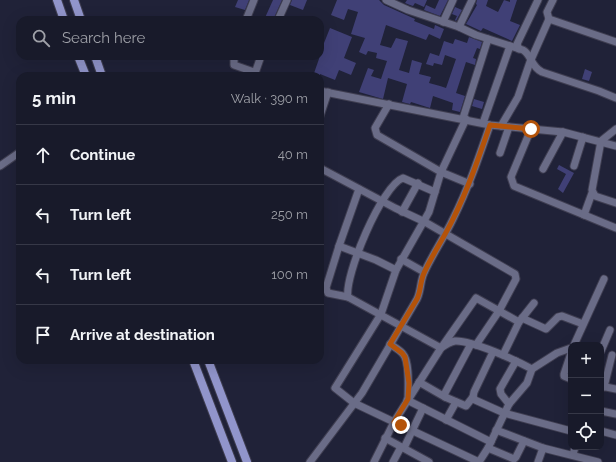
<!DOCTYPE html>
<html lang="en">
<head>
<meta charset="utf-8">
<style>
	body { margin:0; font-family:Raleway,sans-serif; background:#212332; color:#f1f3f6 }
	.controls { position:absolute; right:12px; bottom:12px; display:grid; overflow:hidden; border-radius:8px; box-shadow:0 4px 16px #0002 }
	.controls button { width:36px; height:36px; display:grid; place-items:center; padding:0; border:0; border-bottom:1px solid #363847; background:#181a2a; color:#f1f3f6; font:20px sans-serif }
	.stop { position:absolute; width:12px; height:12px; margin:-9px; border:3px solid #b45309; border-radius:50%; background:#fff }
	.stop.end { background:#b45309; border-color:#fff; box-shadow:0 1px 4px #0008 }
	.list { margin:0; padding:0; list-style:none }
	h2 { display:flex; justify-content:space-between; align-items:center; height:52px; margin:0; padding:0 16px; font-size:17px }
	h2 small { font-size:13px; font-weight:400; color:#9fa1a8 }
	.list li { display:grid; grid-template-columns:26px 1fr auto; gap:12px; align-items:center; box-sizing:border-box; height:60px; padding:0 16px; border-top:1px solid #363847 }
	.list b { display:block; font-size:15px; white-space:nowrap }
	.list em { font-size:13px; font-style:normal; color:#9fa1a8 }
	.icon { flex:none; width:22px; height:22px; fill:none; stroke:currentColor; stroke-width:2; stroke-linecap:round; stroke-linejoin:round }
	.map { position:relative; flex:none; width:616px; height:462px; overflow:hidden }
	.search { position:absolute; background:#181a2a; box-shadow:0 4px 16px #0002; left:16px; top:16px; width:308px; height:44px; display:flex; align-items:center; gap:10px; box-sizing:border-box; padding:0 14px; border-radius:12px; color:#9fa1a8; font-size:15px }
	.panel { position:absolute; background:#181a2a; box-shadow:0 4px 16px #0002; left:16px; top:72px; width:308px; height:292px; border-radius:12px }
	.map>svg:first-child { display:block }
	.building { fill:#404076 }
	.lines { fill:none; stroke-linecap:round; stroke-linejoin:round }
	.minor-casing { stroke:#3f3e51; stroke-width:9 }
	.major-casing { stroke:#3f3e51; stroke-width:10 }
	.minor { stroke:#6a6c87; stroke-width:7 }
	.major { stroke:#9195cb; stroke-width:8 }
	.route { stroke:#b45309; stroke-width:5 }
</style>
</head>
<body>
<div class="map">
<svg width="616" height="462" viewBox="0 0 616 462">
	<rect width="100%" height="100%" fill="#202238"/>
	<g class="building">
		<path d="M238 0H249L245 10 235 7Z"/>
		<path d="M273 0H282L273 20H264Z"/>
		<path d="M292 0H307L303 10 290 5Z"/>
		<path d="M337 0H379L384 5 415 19 414 21 434 29 435 25 444 29 440 39 429 34 426 40 386 25 380 45 391 48 396 38 408 41 399 70 409 73 412 60 422 63 419 74 431 77 429 83 440 86 446 88 456 59 445 55 442 65 434 63 433 66 426 64 430 53 439 56 444 41 453 44 455 39 467 43 469 37 482 42 480 49 477 48 473 58 476 59 475 65 466 62 456 93 465 96 460 112 452 110 453 103 433 96 430 108 411 102 410 104 402 102 407 84 388 78 383 99 359 92 368 68 374 70 371 76 381 79 387 61 376 58 377 53 368 51 366 55 359 52 365 38 351 34 358 12 348 9 344 20 331 15Z"/>
		<path d="M407 0H427L424 7 415 3 413 6 410 5 405 3Z"/>
		<path d="M439 0H448L440 16 424 10 426 5 435 9Z"/>
		<path d="M477 0H488L486 6 498 12 504 0 510 2V0H517L510 21 520 25 512 41 483 28 481 31 466 24 477 5 476 4Z"/>
		<path d="M455 7 462 10 456 21 455 20 457 16 452 14Z"/>
		<path d="M330 28 352 37 344 58 356 63 351 75 339 70 335 80 320 74V76H313L320 56 321 42 324 43Z"/>
		<path d="M585 69 592 72 589 81 582 79Z"/>
		<path d="M474 99 484 102 482 109 472 106Z"/>
		<path d="M559 165 574 173 563 193 558 189 566 174 557 169Z"/>
	</g>
	<g class="lines">
		<g class="minor-casing">
			<g id="minor">
				<path d="M386 0 408 10 459 27 476 35 523 50C532 55 530 66 542 72L599 91 616 98"/>
				<path d="M553 0 547 12 549 19 616 42"/>
				<path d="M246 20 254 0"/>
				<path d="M278 20 287 0"/>
				<path d="M443 22 453 0"/>
				<path d="M459 27 472 0"/>
				<path d="M519 49 517 44 538 0"/>
				<path d="M234 56V65L254 72"/>
				<path d="M254 76 261 56"/>
				<path d="M320 91 490 125 563 132 616 146"/>
				<path d="M389 104 375 128 377 135 441 172 470 184"/>
				<path d="M320 116 328 92"/>
				<path d="M463 118 488 39"/>
				<path d="M466 119 441 172 429 212 396 270 381 314 335 388 354 403 394 422 441 348 476 298 519 322"/>
				<path d="M483 123 510 46"/>
				<path d="M501 126 518 97 530 62 549 19"/>
				<path d="M531 129 511 177 514 186 616 228"/>
				<path d="M616 129 601 141 592 190 595 196 616 203"/>
				<path d="M500 153 509 127"/>
				<path d="M0 166 20 152"/>
				<path d="M574 166 583 137"/>
				<path d="M320 168 395 208 425 222 515 274 516 279 499 311 476 345"/>
				<path d="M543 169 563 132"/>
				<path d="M435 192 403 178C382 185 344 276 348 297L441 348C445 345 449 342 455 341 472 340 515 360 532 369"/>
				<path d="M402 212 418 183"/>
				<path d="M584 215 592 193"/>
				<path d="M339 246 376 260 396 270"/>
				<path d="M401 259 424 272"/>
				<path d="M348 297 328 293 326 288 339 246 359 189"/>
				<path d="M522 318 546 329 558 317 562 316 583 324"/>
				<path d="M390 344C394 347 400 350 403 354 410 362 408 388 408 398"/>
				<path d="M471 344 445 393V397L466 406 473 397"/>
				<path d="M574 345 604 279"/>
				<path d="M601 351 610 330"/>
				<path d="M493 352 474 392 473 397 475 400 504 413 571 431"/>
				<path d="M571 353 564 374V376L571 379"/>
				<path d="M503 355 519 322 534 303"/>
				<path d="M419 382 445 397"/>
				<path d="M601 386 616 389"/>
				<path d="M604 387 612 355"/>
				<path d="M407 400 491 442"/>
				<path d="M509 404 501 394 500 389 516 361"/>
				<path d="M601 411 616 414"/>
				<path d="M446 420 456 402"/>
				<path d="M496 430 543 448 598 462"/>
				<path d="M601 431 616 435"/>
				<path d="M385 438 429 462"/>
				<path d="M404 448 423 408"/>
				<path d="M488 448 514 459 516 457 524 441"/>
				<path d="M573 455 575 447"/>
				<path d="M310 462 362 393 417 299C421 291 420 282 424 273 432 255 444 238 453 219 468 189 479 157 490 125"/>
				<path d="M374 462 394 422 479 462"/>
				<path d="M393 462 401 447"/>
				<path d="M479 462 488 448 509 404 527 383 532 369 557 353 571 348"/>
				<path d="M538 462 543 448"/>
			</g>
		</g>
		<g class="major-casing">
			<g id="major">
				<path d="M57 0 64 20"/>
				<path d="M74 0 81 20"/>
				<path d="M78 56 86 76"/>
				<path d="M95 56 102 76"/>
				<path d="M193 360 232 462"/>
				<path d="M208 360 247 462"/>
			</g>
		</g>
		<use href="#minor" class="minor"/>
		<use href="#major" class="major"/>
	</g>
	<g class="lines">
		<path class="route" d="M401 425 394 422 408 399 409 383 405 357 402 353 390 344 417 299C421 291 420 282 424 273 432 255 444 238 453 219 468 189 479 157 490 125L531 129"/>
	</g>
</svg>
<div class="controls">
<button>+</button>
<button>−</button>
<button><svg class="icon" aria-label="locate" viewBox="0 0 24 24"><circle cx="12" cy="12" r="6"/><path d="M12 2v4M12 18v4M2 12h4M18 12h4"/></svg></button>
</div>
<div class="stop" style="left:531px;top:129px"></div>
<div class="stop end" style="left:401px;top:425px"></div>
<div class="search"><svg class="icon" aria-label="search" viewBox="0 0 24 24"><circle cx="10" cy="10" r="6"/><path d="M15 15l6 6"/></svg>Search here</div>
<section class="panel">
<h2>5 min<small>Walk · 390 m</small></h2>
<ul class="list">
<li><svg class="icon" aria-label="ahead" viewBox="0 0 24 24"><path d="M12 20V5M6 11l6-6 6 6"/></svg><div><b>Continue</b></div><em>40 m</em></li>
<li><svg class="icon" aria-label="left" viewBox="0 0 24 24"><path d="M17 20v-9H6M10 6l-5 5 5 5"/></svg><div><b>Turn left</b></div><em>250 m</em></li>
<li><svg class="icon" aria-label="left" viewBox="0 0 24 24"><path d="M17 20v-9H6M10 6l-5 5 5 5"/></svg><div><b>Turn left</b></div><em>100 m</em></li>
<li><svg class="icon" aria-label="arrive" viewBox="0 0 24 24"><path d="M6 21V4h12l-3 4 3 4H6"/></svg><div><b>Arrive at destination</b></div></li>
</ul>
</section>
</div>
</body>
</html>
